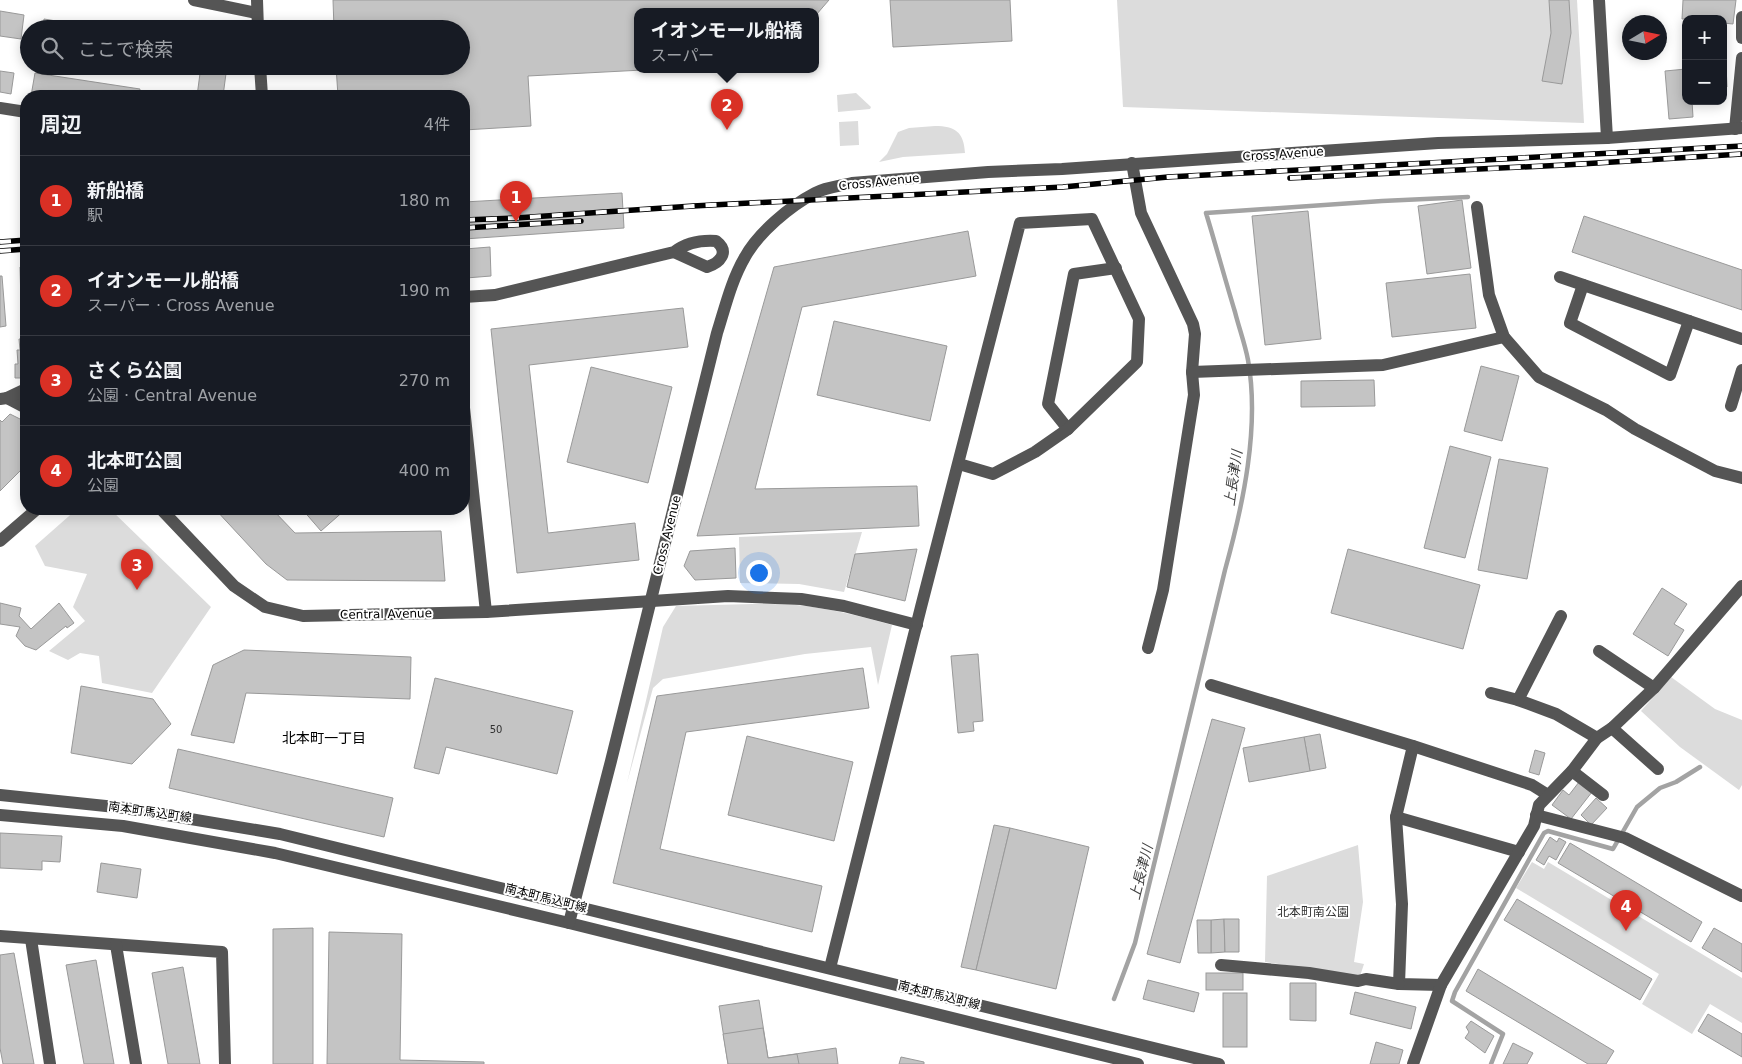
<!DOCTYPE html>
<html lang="ja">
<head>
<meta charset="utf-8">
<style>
	body { margin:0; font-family:"DejaVu Sans","Noto Sans JP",sans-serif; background:#20242c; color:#f1f3f6 }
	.controls { position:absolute; right:15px; top:15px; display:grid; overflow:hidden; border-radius:10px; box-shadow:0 2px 12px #0003 }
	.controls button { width:45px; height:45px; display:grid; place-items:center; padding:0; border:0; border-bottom:1px solid #363941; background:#171b24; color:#f1f3f6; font:25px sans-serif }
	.compass { position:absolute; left:1622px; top:15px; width:45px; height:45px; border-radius:50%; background:#171b24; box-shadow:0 2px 12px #0003; rotate:80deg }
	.you { position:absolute; left:758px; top:572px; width:18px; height:18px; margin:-12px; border:4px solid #fff; border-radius:50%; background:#1a73e8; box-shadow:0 0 0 8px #1a73e833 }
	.badge { display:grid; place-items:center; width:32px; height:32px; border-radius:50%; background:#d93025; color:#fff; font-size:16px; font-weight:700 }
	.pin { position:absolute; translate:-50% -41px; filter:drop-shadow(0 1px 2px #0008) }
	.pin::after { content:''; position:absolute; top:26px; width:18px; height:15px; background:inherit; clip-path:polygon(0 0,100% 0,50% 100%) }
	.popup { position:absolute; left:634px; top:8px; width:185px; height:65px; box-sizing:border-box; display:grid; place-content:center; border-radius:10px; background:#171b24; filter:drop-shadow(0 1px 4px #0005); font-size:16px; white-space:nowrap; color:#9ea1a6 }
	.popup b { font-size:19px; color:#f1f3f6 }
	.popup::after { content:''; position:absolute; left:50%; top:100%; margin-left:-10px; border:10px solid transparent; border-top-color:#171b24 }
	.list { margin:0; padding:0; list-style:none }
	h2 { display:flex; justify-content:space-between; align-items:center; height:65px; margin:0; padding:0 20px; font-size:21px }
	h2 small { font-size:16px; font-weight:400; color:#9ea1a6 }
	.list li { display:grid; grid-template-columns:32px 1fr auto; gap:15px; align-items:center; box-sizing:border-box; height:90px; padding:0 20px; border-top:1px solid #363941 }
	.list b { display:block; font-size:19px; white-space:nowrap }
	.list p { margin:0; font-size:16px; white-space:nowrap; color:#9ea1a6 }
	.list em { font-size:16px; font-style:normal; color:#9ea1a6 }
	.icon { flex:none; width:28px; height:28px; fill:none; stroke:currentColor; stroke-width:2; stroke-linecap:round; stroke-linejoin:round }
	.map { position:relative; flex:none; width:1742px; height:1064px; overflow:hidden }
	.search { position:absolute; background:#171b24; box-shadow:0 2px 12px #0003; left:20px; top:20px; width:450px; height:55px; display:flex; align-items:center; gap:12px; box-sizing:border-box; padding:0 18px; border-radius:28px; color:#9ea1a6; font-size:19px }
	.panel { position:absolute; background:#171b24; box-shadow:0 2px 12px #0003; left:20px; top:90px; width:450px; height:425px; border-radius:20px }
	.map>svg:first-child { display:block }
	.green { fill:#dcdcdc }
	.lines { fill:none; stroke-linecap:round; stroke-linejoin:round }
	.stream { stroke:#a3a3a3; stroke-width:4.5 }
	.building { fill:#c4c4c4; stroke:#999 }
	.minor { stroke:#555; stroke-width:12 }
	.rail-casing { stroke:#000; stroke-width:5.5 }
	.rail { stroke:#fff; stroke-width:4; stroke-dasharray:11; stroke-linecap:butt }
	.labels { text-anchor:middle; stroke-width:4; stroke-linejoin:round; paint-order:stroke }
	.number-label { font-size:10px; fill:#313131 }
	.street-label { font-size:12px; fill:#000; stroke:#fff }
	.park-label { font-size:12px; fill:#333; stroke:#fff }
	.water-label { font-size:14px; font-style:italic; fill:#444; stroke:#fff }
	.neighbourhood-label { font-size:14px; fill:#000; stroke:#fff }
</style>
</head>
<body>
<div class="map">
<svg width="1742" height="1064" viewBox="0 0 1742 1064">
	<rect width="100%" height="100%" fill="#fff"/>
	<g class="green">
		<path d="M1117 0H1577L1584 123 1123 107Z"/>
		<path d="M856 93 871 107 870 109 838 112 837 95Z"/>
		<path d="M858 121 859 145 840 146 839 122Z"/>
		<path d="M935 126C955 126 964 132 965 153L903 157 879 162 887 154 898 132 909 128Z"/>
		<path d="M77 509H110L211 607 152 693 102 683 99 656 80 653 68 660 49 651 85 621 73 607 87 574 45 566 35 546Z"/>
		<path d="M862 532 844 592 799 584 740 583 739 537Z"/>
		<path d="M752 604C767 604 781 604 796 605 828 608 860 616 892 625L878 685 871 647 805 654 663 679 653 688 627 783 663 627 676 606Z"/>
		<path d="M1671 677 1715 709 1742 720V785L1739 790 1680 747 1641 711Z"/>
		<path d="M1358 845 1363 902 1354 962 1364 964 1360 976 1265 962 1267 876Z"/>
		<path d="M1532 862 1544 869 1548 862 1742 978V1023L1710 1004 1692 1034 1642 1004 1659 974 1516 888Z"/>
	</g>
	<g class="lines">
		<g class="stream">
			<path d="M1114 999 1135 943 1225 570C1243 505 1260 427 1248 360 1245 344 1239 328 1235 312 1225 279 1216 246 1206 213L1382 201 1468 197"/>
			<path d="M1491 1064 1503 1034 1452 1001 1455 992 1544 833 1548 831 1613 849 1637 807 1660 788 1676 782 1700 767"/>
		</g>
	</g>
	<g class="building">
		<path d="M333 0H829L816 15V11H638V69H662L528 76 531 126 464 130V96H338L336 66H461V29H334Z"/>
		<path d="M890 0H1010L1012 41 893 47Z"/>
		<path d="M1549 0H1569L1571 33 1562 84 1542 81 1551 33Z"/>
		<path d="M1683 0H1736L1733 24 1723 23V19H1682Z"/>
		<path d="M0 11 24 15 21 39 0 36Z"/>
		<path d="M44 19 105 29H43Z"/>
		<path d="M206 23 232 26V29H205Z"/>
		<path d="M1723 65H1726L1727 87H1723Z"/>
		<path d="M201 66H227L223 96H197Z"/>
		<path d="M1686 69V101H1692L1693 117 1669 119 1665 71Z"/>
		<path d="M0 71 14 73 11 94 0 92Z"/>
		<path d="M35 73 140 89 139 96H31Z"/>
		<path d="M622 193 624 228 464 239V202Z"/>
		<path d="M1462 200 1471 268 1427 274 1418 206Z"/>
		<path d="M1308 211 1321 339 1265 345 1252 216Z"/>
		<path d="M1584 216 1742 270V310L1572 252Z"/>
		<path d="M968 231 976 276 802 307 755 489 917 486 919 526 697 536 774 267Z"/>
		<path d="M490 247 491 276 466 278 465 249Z"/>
		<path d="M20 267H26V378H15V364H18L17 350H20L19 339H22Z"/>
		<path d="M1470 274 1476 328 1392 337 1386 283Z"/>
		<path d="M0 276H2L6 326 0 327Z"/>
		<path d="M683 308 688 347 529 365 548 533 635 523 639 560 517 573 491 329Z"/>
		<path d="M834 321 947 346 930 421 817 395Z"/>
		<path d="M1481 366 1519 376 1502 441 1464 431Z"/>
		<path d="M591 367 672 387 648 483 567 462Z"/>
		<path d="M1374 380 1375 406 1301 407V381Z"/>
		<path d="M10 414 26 422V465L0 491V420L2 422Z"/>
		<path d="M1450 446 1491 457 1465 558 1424 548Z"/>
		<path d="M1499 459 1548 468 1527 579 1478 570Z"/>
		<path d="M215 509H272L295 533 441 531 445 581 287 580 266 564Z"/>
		<path d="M302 509H346L321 531Z"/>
		<path d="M735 548 736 578 695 580 684 566 690 551Z"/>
		<path d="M917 549 905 601 847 587 855 554Z"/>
		<path d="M1348 549 1480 585 1463 649 1331 613Z"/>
		<path d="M1662 588 1687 604 1674 624 1684 630 1668 656 1633 634Z"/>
		<path d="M0 603 21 608 19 616 31 629 59 603 74 623 67 628 66 626 36 650 25 646 16 636 20 627 0 624Z"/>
		<path d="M244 650 411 657 410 699 246 693 234 743 191 735 213 665Z"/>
		<path d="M978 654 983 721 973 722 974 731 958 733 951 656Z"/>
		<path d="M863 668 869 708 686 732 660 849 822 886 812 932 613 883 657 696Z"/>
		<path d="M435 678 573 711 557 774 446 747 439 774 414 768Z"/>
		<path d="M81 686 153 699 171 724 132 764 71 753Z"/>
		<path d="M1212 719 1245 728 1180 963 1147 954Z"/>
		<path d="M1320 734 1326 768 1310 771 1304 737Z"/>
		<path d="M747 736 853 762 834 841 728 815Z"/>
		<path d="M1304 737 1310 771 1249 782 1243 748Z"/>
		<path d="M178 749 393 798 384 837 169 788Z"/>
		<path d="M1535 750 1545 753 1539 775 1529 772Z"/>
		<path d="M1579 782 1592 792 1571 819 1552 805 1563 790 1569 795Z"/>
		<path d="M1596 798 1607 808 1591 825 1581 815Z"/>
		<path d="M994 825 1010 828 976 970 961 967Z"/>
		<path d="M1010 828 1089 847 1056 989 976 970Z"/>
		<path d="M0 833 62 836 60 862 42 861V870L0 868Z"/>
		<path d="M1550 837 1557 842 1559 838 1566 842 1556 860 1549 856 1544 865 1536 860Z"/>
		<path d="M1570 843 1702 922 1691 942 1558 863Z"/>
		<path d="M101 863 141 869 137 898 97 892Z"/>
		<path d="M1517 899 1652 979 1640 1000 1504 920Z"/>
		<path d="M1224 919 1225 952 1211 953V920Z"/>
		<path d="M1224 919H1239V952H1225Z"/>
		<path d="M1197 920H1211V953H1198Z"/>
		<path d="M313 928V1064H273V929Z"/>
		<path d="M1714 928 1742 944V972L1702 948Z"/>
		<path d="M329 932 402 934 400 1060 484 1062V1064H327Z"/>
		<path d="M14 953 34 1064H3L0 1048V955Z"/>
		<path d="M96 960 114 1064H84L66 965Z"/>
		<path d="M183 967 200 1064H168L152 973Z"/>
		<path d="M1478 969 1614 1051 1606 1064H1588L1466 991Z"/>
		<rect x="1206" y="973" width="37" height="17"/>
		<path d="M1148 980 1199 993 1194 1012 1143 999Z"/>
		<path d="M1290 983H1316V1021L1290 1020Z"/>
		<path d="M1355 992 1416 1007 1411 1029 1350 1014Z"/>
		<rect x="1223" y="993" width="24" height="54"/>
		<path d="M759 1000 768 1058 836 1048 838 1064H728L719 1006Z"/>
		<path d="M1708 1014 1742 1034V1057L1698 1031Z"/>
		<path d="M1471 1021 1494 1036 1485 1053 1465 1038 1469 1032 1466 1027Z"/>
		<path d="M763 1028 768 1058 797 1054 799 1064H728L723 1034Z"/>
		<path d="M1376 1042 1403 1050 1399 1064H1370Z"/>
		<path d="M1513 1043 1533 1053 1527 1064H1503Z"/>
		<path d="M901 1057 924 1062V1064H899Z"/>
	</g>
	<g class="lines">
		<g class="minor">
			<path d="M194 0 257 13"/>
			<path d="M257 0 258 29"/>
			<path d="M1599 0 1607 138"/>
			<path d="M1742 17V38"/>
			<path d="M260 66 262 96"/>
			<path d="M0 108 26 112"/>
			<path d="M1735 129 1742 58"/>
			<path d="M1132 163 1141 213 1193 324 1195 334 1192 372 1194 395 1163 590 1148 648"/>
			<path d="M1477 207 1489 295 1504 337 1539 377 1606 410 1635 429 1715 471 1742 478"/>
			<path d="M1560 277 1742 339"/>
			<path d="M1583 285 1570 323 1670 375 1689 321"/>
			<path d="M464 297 495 295 674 252C686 243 701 240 716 241 730 252 720 263 707 267L674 252"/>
			<path d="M1192 372 1383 365 1504 337"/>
			<path d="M7 398 26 408"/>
			<path d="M0 399 7 398 26 389"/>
			<path d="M1731 406 1742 370"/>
			<path d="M464 408 486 612"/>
			<path d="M1068 429 1048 404 1074 274 1116 268"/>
			<path d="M161 509 234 586 265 607 303 616 486 612 728 596 801 599 844 606 917 625"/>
			<path d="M0 541 37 509"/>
			<path d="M1599 651 1654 688"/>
			<path d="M1211 685 1413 746 1532 785 1548 795"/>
			<path d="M1491 693 1518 700 1556 714 1597 738"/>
			<path d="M1518 700 1561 616"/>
			<path d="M1612 728 1658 769"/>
			<path d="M1413 746 1396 817 1402 904 1399 984 1441 985"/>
			<path d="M1572 771 1603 795"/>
			<path d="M0 795 125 808 280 834 1219 1064"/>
			<path d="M0 815 123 826 275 853 569 923 1138 1064"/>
			<path d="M1536 815 1625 838 1742 896"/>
			<path d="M1396 817 1519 852"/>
			<path d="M569 923 611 761 717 333C725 308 731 281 745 257 758 233 790 206 815 193 826 187 840 186 852 183L988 172 1062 169 1438 143 1607 138 1742 128"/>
			<path d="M0 936 222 952 225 1064"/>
			<path d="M31 939 50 1064"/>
			<path d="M116 945 136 1064"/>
			<path d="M1221 965 1309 973 1358 981 1366 979 1399 984"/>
			<path d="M830 968 921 607 1020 223 1092 219 1139 319 1137 362 1068 429 1035 452 993 474 959 464"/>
			<path d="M1413 1064 1441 985 1534 826 1539 805 1572 771 1597 738 1612 728 1654 688 1742 586"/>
		</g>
		<g class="rail-casing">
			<g id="rail">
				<path d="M1290 178 1565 165 1742 154"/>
				<path d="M464 220 516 218 693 206 1063 187 1168 177 1742 146"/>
				<path d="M464 228 581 221"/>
				<path d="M0 242 26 240"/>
				<path d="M0 251 26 249"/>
			</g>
		</g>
		<use href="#rail" class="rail"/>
	</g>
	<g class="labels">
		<g class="number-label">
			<text x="496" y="733">50</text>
		</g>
		<g class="street-label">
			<text transform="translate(1283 154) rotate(-4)" y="4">Cross Avenue</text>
			<text transform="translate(879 182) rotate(-6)" y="4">Cross Avenue</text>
			<text transform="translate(667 535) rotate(-76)" y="4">Cross Avenue</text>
			<text transform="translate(386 614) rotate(-1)" y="4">Central Avenue</text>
			<text transform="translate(150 812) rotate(8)" y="4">南本町馬込町線</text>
			<text transform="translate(546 898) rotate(14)" y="4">南本町馬込町線</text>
			<text transform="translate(939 995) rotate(14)" y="4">南本町馬込町線</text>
		</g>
		<g class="park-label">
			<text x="1313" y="916">北本町南公園</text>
		</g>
		<g class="water-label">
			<text transform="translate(1233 478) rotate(-82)" y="5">上長津川</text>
			<text transform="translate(1141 872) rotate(-76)" y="5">上長津川</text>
		</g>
		<g class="neighbourhood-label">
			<text x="324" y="743">北本町一丁目</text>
		</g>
	</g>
</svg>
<div class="controls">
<button>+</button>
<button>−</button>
</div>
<svg class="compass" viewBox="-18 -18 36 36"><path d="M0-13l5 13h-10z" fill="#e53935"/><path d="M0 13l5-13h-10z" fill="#9ea1a6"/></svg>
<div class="you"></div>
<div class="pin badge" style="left:516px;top:222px">1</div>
<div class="pin badge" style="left:727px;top:130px">2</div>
<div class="popup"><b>イオンモール船橋</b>スーパー</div>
<div class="pin badge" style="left:137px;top:590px">3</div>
<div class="pin badge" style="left:1626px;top:931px">4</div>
<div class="search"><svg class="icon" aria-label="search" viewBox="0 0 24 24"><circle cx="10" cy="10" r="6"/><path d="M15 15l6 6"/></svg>ここで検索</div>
<section class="panel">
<h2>周辺<small>4件</small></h2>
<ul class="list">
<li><span class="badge">1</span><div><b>新船橋</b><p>駅</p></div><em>180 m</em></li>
<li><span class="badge">2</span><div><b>イオンモール船橋</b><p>スーパー · Cross Avenue</p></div><em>190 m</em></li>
<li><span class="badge">3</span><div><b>さくら公園</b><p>公園 · Central Avenue</p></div><em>270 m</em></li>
<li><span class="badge">4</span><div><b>北本町公園</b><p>公園</p></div><em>400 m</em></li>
</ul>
</section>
</div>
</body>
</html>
